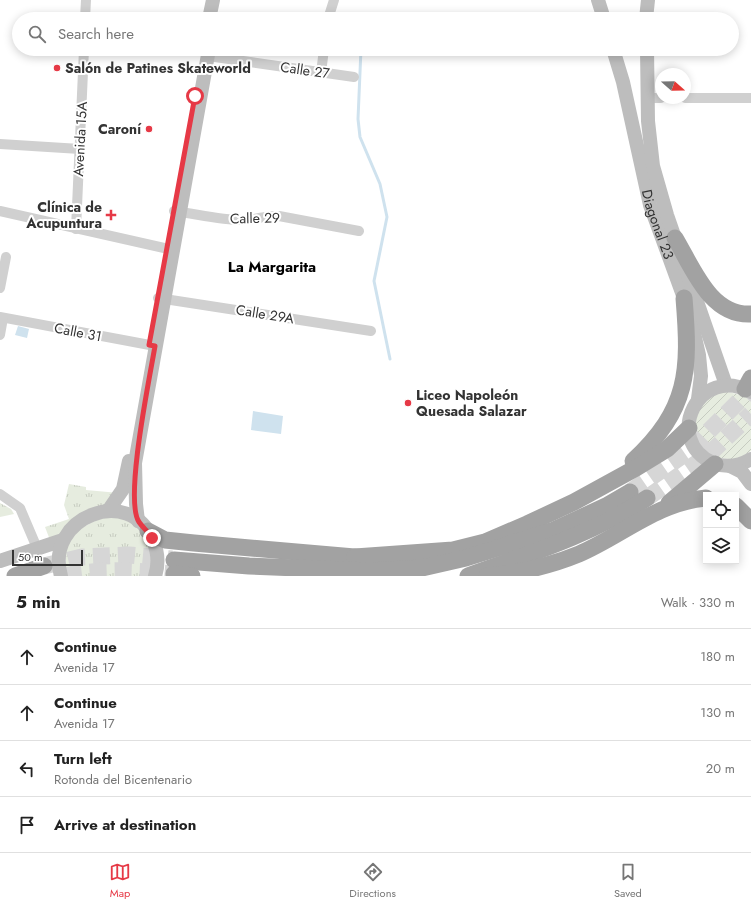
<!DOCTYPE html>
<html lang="en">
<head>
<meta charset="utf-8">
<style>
	body { margin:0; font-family:Jost,sans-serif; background:#f6f6f6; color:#222 }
	.controls { position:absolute; right:12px; bottom:12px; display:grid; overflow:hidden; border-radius:0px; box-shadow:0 2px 10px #0003 }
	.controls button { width:36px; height:36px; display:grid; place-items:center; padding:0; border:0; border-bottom:1px solid #e0e0e0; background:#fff; color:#222; font:20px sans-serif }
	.compass { position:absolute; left:655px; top:68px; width:36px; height:36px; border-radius:50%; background:#fff; box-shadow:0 2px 10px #0003; rotate:110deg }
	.scale { position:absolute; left:12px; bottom:10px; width:71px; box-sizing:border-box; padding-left:4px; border:2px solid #333; border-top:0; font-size:11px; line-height:14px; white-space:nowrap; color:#333; -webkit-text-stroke:3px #fff; paint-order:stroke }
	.stop { position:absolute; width:12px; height:12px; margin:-9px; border:3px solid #e63946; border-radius:50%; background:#fff }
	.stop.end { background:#e63946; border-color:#fff; box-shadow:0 1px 4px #0008 }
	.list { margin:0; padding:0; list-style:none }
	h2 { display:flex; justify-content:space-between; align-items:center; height:52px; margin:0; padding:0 16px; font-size:17px }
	h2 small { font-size:13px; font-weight:400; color:#767676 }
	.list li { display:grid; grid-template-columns:26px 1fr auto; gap:12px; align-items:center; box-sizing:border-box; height:56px; padding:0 16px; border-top:1px solid #e0e0e0 }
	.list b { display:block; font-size:15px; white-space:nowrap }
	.list p { margin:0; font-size:13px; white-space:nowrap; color:#767676 }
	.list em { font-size:13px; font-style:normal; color:#767676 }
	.icon { flex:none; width:22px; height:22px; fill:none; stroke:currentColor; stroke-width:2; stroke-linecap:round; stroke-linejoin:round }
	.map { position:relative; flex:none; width:751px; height:576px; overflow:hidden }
	.search { position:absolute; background:#fff; box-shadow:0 2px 10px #0003; left:12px; right:12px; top:12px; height:44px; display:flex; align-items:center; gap:10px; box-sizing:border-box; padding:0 14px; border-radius:22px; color:#767676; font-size:15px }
	.sheet { height:276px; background:#fff }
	nav { display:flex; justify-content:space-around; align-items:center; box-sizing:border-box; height:56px; border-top:1px solid #e0e0e0; background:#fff; font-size:11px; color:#767676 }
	nav a { display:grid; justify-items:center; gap:2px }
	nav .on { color:#e63946 }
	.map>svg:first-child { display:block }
	.grass { fill:url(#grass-tufts) }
	.garden { fill:url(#garden-furrows) }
	.water { fill:#cfe2ee }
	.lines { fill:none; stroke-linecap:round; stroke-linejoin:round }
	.stream { stroke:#cfe2ee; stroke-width:3 }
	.trunk-tunnel { stroke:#d6d6d6; stroke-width:17; stroke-dasharray:17 8; stroke-linecap:butt }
	.minor { stroke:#d0d0d0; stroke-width:10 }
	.secondary { stroke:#bdbdbd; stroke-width:14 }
	.trunk { stroke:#a2a2a2; stroke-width:17 }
	.route { stroke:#e63946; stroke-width:5 }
	.poi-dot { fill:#e63946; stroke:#fff; stroke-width:1.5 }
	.labels { text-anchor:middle; stroke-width:4; stroke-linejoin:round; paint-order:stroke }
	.poi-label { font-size:14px; font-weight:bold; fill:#333; stroke:#fff; text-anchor:start }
	.street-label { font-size:14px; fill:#333; stroke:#fff }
	.neighbourhood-label { font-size:15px; font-weight:bold; fill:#000; stroke:#fff }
</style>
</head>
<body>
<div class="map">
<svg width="751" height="576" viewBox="0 0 751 576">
	<defs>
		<pattern id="grass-tufts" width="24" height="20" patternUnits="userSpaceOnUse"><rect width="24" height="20" fill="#e6ecdf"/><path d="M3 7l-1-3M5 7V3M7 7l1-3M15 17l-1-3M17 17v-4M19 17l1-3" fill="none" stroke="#c6cbc0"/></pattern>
		<pattern id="garden-furrows" width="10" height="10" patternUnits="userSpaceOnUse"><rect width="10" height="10" fill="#e6ecdf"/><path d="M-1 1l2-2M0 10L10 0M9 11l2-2" fill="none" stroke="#c6cbc0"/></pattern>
	</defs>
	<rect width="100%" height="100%" fill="#fff"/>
	<g class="grass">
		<path d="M69 484 86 487V490L119 493 117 497 68 532 50 540 45 527 69 519 64 505Z"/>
		<path d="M0 503 11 509 14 514 0 517Z"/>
		<path d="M104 516C111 517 122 518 129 521 147 530 157 557 148 576H66C66 531 66 537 104 516Z"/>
	</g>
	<path class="garden" d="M724 391 745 396 751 401V451L736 460 712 457 697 443C695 411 692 404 724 391Z"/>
	<g class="water">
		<path d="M18 326 29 329 27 338 15 335Z"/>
		<path d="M253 411 283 416 281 434 251 430Z"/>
	</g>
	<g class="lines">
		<g class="stream">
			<path d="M342 16 344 19"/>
			<path d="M361 49 358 119 360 137 380 184 387 217 374 281 390 359"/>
		</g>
		<g class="trunk-tunnel">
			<path d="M630 492 689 451 751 389"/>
			<path d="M647 498 707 456 751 414"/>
			<path d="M44 566 82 557 129 555 172 559"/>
			<path d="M65 576C101 568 137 571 174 574"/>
		</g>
		<g class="minor">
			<path d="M85 19 86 0"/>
			<path d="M328 19 334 0"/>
			<path d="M208 56 354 77"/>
			<path d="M321 73 324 49"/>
			<path d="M648 98H661"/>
			<path d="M685 98H751"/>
			<path d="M0 144 80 149"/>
			<path d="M0 211 173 250"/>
			<path d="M174 211C197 214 220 220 242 220 255 220 266 215 279 216L359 231"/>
			<path d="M76 229 84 49"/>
			<path d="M0 288 6 257"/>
			<path d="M158 298 371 331"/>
			<path d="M0 317 155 346"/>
			<path d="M0 335 3 318"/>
			<path d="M0 494 20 508 37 548"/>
		</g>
		<g class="secondary">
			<path d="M598 0 604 19"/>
			<path d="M209 19 213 0"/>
			<path d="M646 19 648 0"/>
			<path id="s1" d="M613 49 623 82 650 205 684 298 694 333 699 355 701 376 698 399"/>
			<path d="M647 49 648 121 653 166 667 215 726 385"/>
			<path d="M751 392C699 363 662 440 713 463 726 468 739 466 751 459"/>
			<path d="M730 466 742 472 751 484"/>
			<path d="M108 511 123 489 129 461"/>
			<path d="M138 521 136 504 135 463 209 49"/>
			<path d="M0 561 63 540"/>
			<path d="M61 576C44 517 130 484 153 540 158 552 159 564 155 576"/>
		</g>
		<g class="trunk">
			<path d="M675 238C693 268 710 316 751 314"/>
			<path d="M745 389 751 378"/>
			<path d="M633 461C689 409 690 371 684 298"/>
			<path d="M669 503 715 464"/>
			<path d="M736 506 751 521"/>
			<path d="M148 531 165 540 194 543 366 558"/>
			<path d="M355 557 453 550 485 542 527 524 574 502 636 468 667 449 689 428"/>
			<path d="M174 560 249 566 370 571 422 568 466 558 554 530 606 506 630 492"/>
			<path d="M174 574 192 576"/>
			<path d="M15 576 44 566"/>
			<path d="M468 576C529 554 593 534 647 498"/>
			<path d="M487 576C517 573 550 566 579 554 621 536 658 502 706 498"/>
		</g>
	</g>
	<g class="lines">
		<path class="route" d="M152 538C149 532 143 528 139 522 124 500 150 376 155 346L149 345 195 96"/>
	</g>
	<g class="poi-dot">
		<circle cx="57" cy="68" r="4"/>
		<circle cx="149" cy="129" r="4"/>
		<path d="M109 209h4v4h4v4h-4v4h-4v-4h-4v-4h4z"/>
		<circle cx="408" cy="403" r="4"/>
	</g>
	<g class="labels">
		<g class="poi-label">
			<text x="65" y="73">Salón de Patines Skateworld</text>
			<text x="141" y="134" text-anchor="end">Caroní</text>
			<text x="102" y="212" text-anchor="end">Clínica de<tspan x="102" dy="16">Acupuntura</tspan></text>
			<text x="416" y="400">Liceo Napoleón<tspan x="416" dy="16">Quesada Salazar</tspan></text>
		</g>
		<g class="street-label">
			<text transform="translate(305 70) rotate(8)" y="5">Calle 27</text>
			<text transform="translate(80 139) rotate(-87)" y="5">Avenida 15A</text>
			<text transform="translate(255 218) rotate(-1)" y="5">Calle 29</text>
			<text dy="5" stroke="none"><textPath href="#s1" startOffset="181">Diagonal 23</textPath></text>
			<text transform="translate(265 314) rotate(9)" y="5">Calle 29A</text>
			<text transform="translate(78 332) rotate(11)" y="5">Calle 31</text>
		</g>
		<g class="neighbourhood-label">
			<text x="272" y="272">La Margarita</text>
		</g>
	</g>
</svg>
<div class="controls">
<button><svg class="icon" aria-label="locate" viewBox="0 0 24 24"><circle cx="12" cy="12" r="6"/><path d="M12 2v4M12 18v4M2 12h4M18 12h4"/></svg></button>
<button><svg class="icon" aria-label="layers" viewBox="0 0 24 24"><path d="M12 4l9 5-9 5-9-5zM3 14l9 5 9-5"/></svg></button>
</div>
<svg class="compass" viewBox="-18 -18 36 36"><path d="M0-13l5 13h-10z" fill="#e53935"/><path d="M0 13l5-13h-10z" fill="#767676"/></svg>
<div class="scale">50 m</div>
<div class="stop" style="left:195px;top:96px"></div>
<div class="stop end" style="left:152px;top:538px"></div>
<div class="search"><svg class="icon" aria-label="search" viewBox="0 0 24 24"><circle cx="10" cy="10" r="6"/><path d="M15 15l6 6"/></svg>Search here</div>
</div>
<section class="sheet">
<h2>5 min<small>Walk · 330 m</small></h2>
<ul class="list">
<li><svg class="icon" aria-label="ahead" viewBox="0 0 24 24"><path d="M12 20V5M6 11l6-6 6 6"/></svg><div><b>Continue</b><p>Avenida 17</p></div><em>180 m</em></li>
<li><svg class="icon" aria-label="ahead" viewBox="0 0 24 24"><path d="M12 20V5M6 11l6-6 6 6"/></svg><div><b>Continue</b><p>Avenida 17</p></div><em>130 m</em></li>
<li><svg class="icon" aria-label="left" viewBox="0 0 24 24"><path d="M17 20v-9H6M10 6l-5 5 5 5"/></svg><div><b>Turn left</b><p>Rotonda del Bicentenario</p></div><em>20 m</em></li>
<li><svg class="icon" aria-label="arrive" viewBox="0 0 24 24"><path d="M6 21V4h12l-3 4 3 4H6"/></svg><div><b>Arrive at destination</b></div></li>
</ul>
</section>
<nav>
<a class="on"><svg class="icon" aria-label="map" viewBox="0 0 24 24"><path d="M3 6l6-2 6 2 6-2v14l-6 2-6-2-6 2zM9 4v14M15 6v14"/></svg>Map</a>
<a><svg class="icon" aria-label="directions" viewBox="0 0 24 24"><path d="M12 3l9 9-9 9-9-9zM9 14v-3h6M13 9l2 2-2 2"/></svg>Directions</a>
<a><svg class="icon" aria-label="saved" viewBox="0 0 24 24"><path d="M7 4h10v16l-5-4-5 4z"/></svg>Saved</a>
</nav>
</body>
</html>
